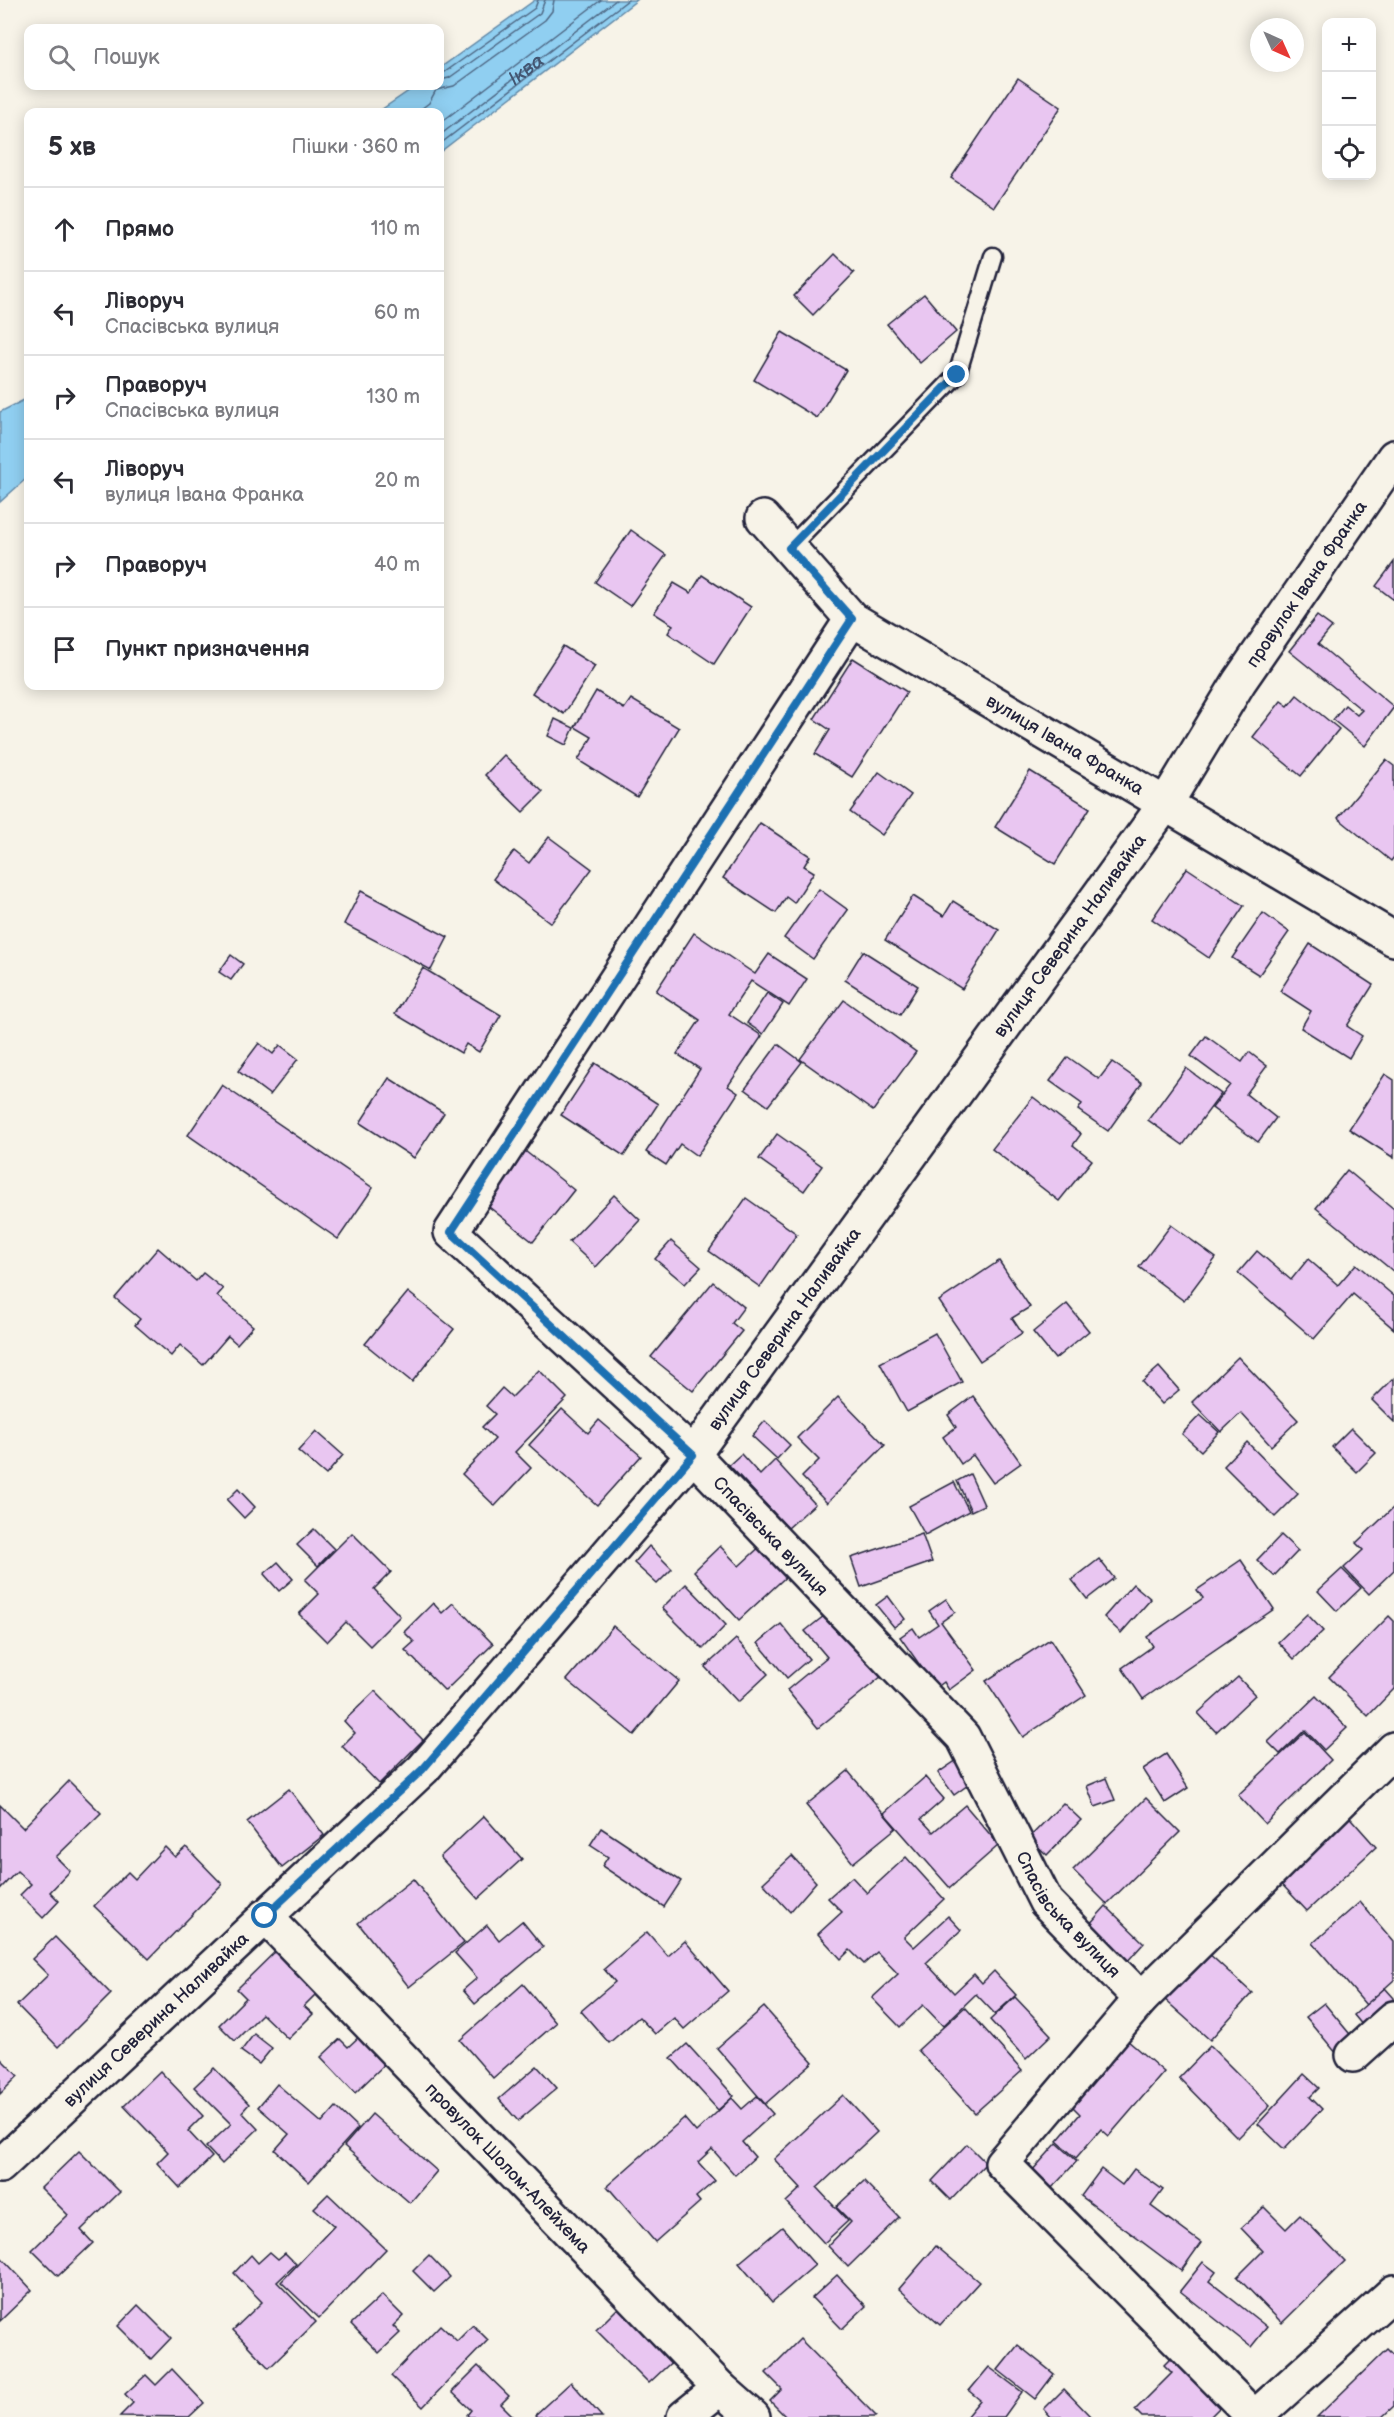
<!DOCTYPE html>
<html lang="uk">
<head>
<meta charset="utf-8">
<style>
	body { margin:0; font-family:"Balsamiq Sans",sans-serif; background:#f2f2f3; color:#2b2b33 }
	.controls { position:absolute; right:18px; top:18px; display:grid; overflow:hidden; border-radius:12px; box-shadow:0 3px 15px #0003 }
	.controls button { width:54px; height:54px; display:grid; place-items:center; padding:0; border:0; border-bottom:2px solid #e1e1e2; background:#fff; color:#2b2b33; font:30px sans-serif }
	.compass { position:absolute; left:1250px; top:18px; width:54px; height:54px; border-radius:50%; background:#fff; box-shadow:0 3px 15px #0003; rotate:135deg }
	.stop { position:absolute; width:18px; height:18px; margin:-14px; border:4px solid #1f6fb2; border-radius:50%; background:#fff }
	.stop.end { background:#1f6fb2; border-color:#fff; box-shadow:0 2px 6px #0008 }
	.list { margin:0; padding:0; list-style:none }
	h2 { display:flex; justify-content:space-between; align-items:center; height:78px; margin:0; padding:0 24px; font-size:26px }
	h2 small { font-size:20px; font-weight:400; color:#7c7c81 }
	.list li { display:grid; grid-template-columns:39px 1fr auto; gap:18px; align-items:center; box-sizing:border-box; height:84px; padding:0 24px; border-top:2px solid #e1e1e2 }
	.list b { display:block; font-size:22px; white-space:nowrap }
	.list p { margin:0; font-size:20px; white-space:nowrap; color:#7c7c81 }
	.list em { font-size:20px; font-style:normal; color:#7c7c81 }
	.icon { flex:none; width:33px; height:33px; fill:none; stroke:currentColor; stroke-width:2; stroke-linecap:round; stroke-linejoin:round }
	.map { position:relative; flex:none; width:1394px; height:2417px; overflow:hidden }
	.search { position:absolute; background:#fff; box-shadow:0 3px 15px #0003; left:24px; top:24px; width:420px; height:66px; display:flex; align-items:center; gap:15px; box-sizing:border-box; padding:0 21px; border-radius:12px; color:#7c7c81; font-size:22px }
	.panel { position:absolute; background:#fff; box-shadow:0 3px 15px #0003; left:24px; top:108px; width:420px; height:582px; border-radius:12px }
	.map>svg:first-child { display:block }
	.water { fill:#90cff1; stroke:#648aa8; stroke-width:1.5 }
	.lines { fill:none; stroke-linecap:round; stroke-linejoin:round }
	.shore { stroke:#4e6784; stroke-width:1.5 }
	.building { fill:#e9c6f1; stroke:#22223b; stroke-width:1.5 }
	.lane-casing { stroke:#22223b; stroke-width:21 }
	.street-casing { stroke:#22223b; stroke-width:38 }
	.lane { stroke:#f7f3e8; stroke-width:16 }
	.street { stroke:#f7f3e8; stroke-width:33 }
	.route { stroke:#1f6fb2; stroke-width:8 }
	.labels { text-anchor:middle; stroke-width:5; stroke-linejoin:round; paint-order:stroke }
	.street-label { font-size:18px; fill:#22223b; stroke:#f7f3e8 }
	.water-label { font-size:20px; font-style:italic; fill:#435672; stroke:#f7f3e8 }
</style>
</head>
<body>
<div class="map">
<svg width="1394" height="2417" viewBox="0 0 1394 2417">
	<rect width="100%" height="100%" fill="#f7f3e8"/>
	<filter id="ink" filterUnits="userSpaceOnUse"><feTurbulence type="fractalNoise" baseFrequency=".0167" numOctaves="2"/><feDisplacementMap in="SourceGraphic" scale="12" xChannelSelector="R" yChannelSelector="G"/><feConvolveMatrix kernelMatrix="1 2 1 2 8 2 1 2 1" color-interpolation-filters="sRGB"/></filter>
	<g filter="url(#ink)">
		<g class="water">
			<path d="M535 0H637L440 152V112H378L416 86H440V68Z"/>
			<path d="M28 398V477L0 502V412Z"/>
		</g>
		<g class="lines">
			<g class="shore">
				<path d="M440 73 445 72 535 8 538 0"/>
				<path d="M440 80 449 78 540 13 545 0"/>
				<path d="M417 112 429 103 436 90 454 86 545 20 552 11 554 0"/>
				<path d="M440 123 601 0"/>
				<path id="s1" d="M440 135 616 0"/>
				<path d="M440 144 628 0"/>
			</g>
		</g>
		<g class="building">
			<path d="M1018 78 1061 107 994 207 951 178Z"/>
			<path d="M835 254 854 273 813 315 794 296Z"/>
			<path d="M924 294 956 332 920 363 887 324Z"/>
			<path d="M782 332 846 370 817 418 754 380Z"/>
			<path d="M631 530 666 555 630 606 595 582Z"/>
			<path d="M1394 562V600L1376 586Z"/>
			<path d="M702 575 751 607 714 664 668 633 673 625 654 613 674 583 691 593Z"/>
			<path d="M1317 616 1332 627 1318 644 1394 707 1365 746 1333 720 1345 705 1357 715 1362 710 1289 651Z"/>
			<path d="M563 646 595 666 564 714 532 693Z"/>
			<path d="M853 658 907 692 852 777 815 754 830 730 814 719Z"/>
			<path d="M596 691 624 709 631 699 679 728 637 797 578 760 592 737 575 727Z"/>
			<path d="M1297 695 1339 729 1301 776 1253 737 1281 701 1288 706Z"/>
			<path d="M555 719 574 728 566 745 548 736Z"/>
			<path d="M504 755 543 792 523 812 485 775Z"/>
			<path d="M1386 760 1394 766V857L1391 861 1338 818Z"/>
			<path d="M1030 771 1090 808 1055 864 995 827Z"/>
			<path d="M879 772 911 795 882 835 850 812Z"/>
			<path d="M760 823 810 856 804 866 814 872 794 903 786 897 776 913 723 878Z"/>
			<path d="M549 837 592 869 551 923 493 879 514 851 529 863Z"/>
			<path d="M1187 868 1244 906 1209 958 1152 919Z"/>
			<path d="M819 889 848 910 813 959 784 938Z"/>
			<path d="M361 891 448 937 431 970 344 924Z"/>
			<path d="M913 896 944 916 953 901 999 930 962 989 885 940Z"/>
			<path d="M1263 913 1289 932 1259 975 1232 958Z"/>
			<path d="M694 933 755 974 769 954 807 979 789 1006 751 981 729 1014 762 1036 728 1086 738 1093 697 1156 680 1144 666 1165 646 1152 700 1069 677 1054 700 1020 656 991Z"/>
			<path d="M1310 944 1373 985 1347 1026 1362 1036 1349 1058 1301 1028 1311 1011 1280 991Z"/>
			<path d="M863 951 918 986 900 1015 845 980Z"/>
			<path d="M231 955 243 964 231 980 219 972Z"/>
			<path d="M423 968 501 1015 479 1052 466 1044 461 1053 395 1014Z"/>
			<path d="M767 993 783 1004 763 1034 747 1023Z"/>
			<path d="M844 1000 916 1052 873 1111 800 1059Z"/>
			<path d="M1206 1036 1242 1062 1249 1052 1267 1066 1246 1094 1276 1118 1258 1142 1212 1108 1230 1085 1191 1056Z"/>
			<path d="M259 1043 273 1054 280 1045 298 1059 270 1095 238 1071Z"/>
			<path d="M778 1044 802 1062 768 1106 745 1089Z"/>
			<path d="M1068 1057 1099 1079 1112 1062 1142 1083 1108 1131 1078 1110 1082 1104 1050 1081Z"/>
			<path d="M595 1063 658 1104 624 1156 561 1115Z"/>
			<path d="M1186 1068 1221 1094 1183 1145 1148 1120Z"/>
			<path d="M1385 1074 1394 1080V1158L1349 1129Z"/>
			<path d="M389 1078 444 1113 414 1158 360 1123Z"/>
			<path d="M222 1085 373 1188 338 1239 188 1135Z"/>
			<path d="M1033 1097 1081 1134 1073 1145 1092 1160 1059 1201 992 1149Z"/>
			<path d="M777 1134 822 1166 804 1191 759 1159Z"/>
			<path d="M525 1151 574 1190 533 1242 484 1203Z"/>
			<path d="M1347 1170 1394 1209V1272L1316 1208Z"/>
			<path d="M614 1195 640 1220 596 1267 569 1242Z"/>
			<path d="M746 1198 797 1234 760 1287 709 1251Z"/>
			<path d="M1171 1225 1216 1258 1184 1301 1139 1267Z"/>
			<path d="M671 1241 701 1267 685 1284 655 1259Z"/>
			<path d="M158 1248 196 1281 203 1273 223 1289 217 1296 253 1326 237 1344 228 1336 203 1365 180 1345 171 1356 135 1325 140 1319 115 1298Z"/>
			<path d="M1257 1251 1291 1280 1308 1259 1338 1285 1356 1264 1394 1296V1329L1353 1294 1314 1339 1238 1273Z"/>
			<path d="M999 1261 1030 1307 1012 1318 1022 1333 980 1361 939 1301Z"/>
			<path d="M713 1282 744 1307 732 1323 742 1331 693 1391 651 1357Z"/>
			<path d="M408 1292 454 1329 412 1382 365 1344Z"/>
			<path d="M1067 1304 1089 1331 1055 1359 1033 1332Z"/>
			<path d="M935 1333 962 1382 907 1412 880 1363Z"/>
			<path d="M1238 1357 1298 1420 1271 1446 1241 1413 1221 1432 1192 1402Z"/>
			<path d="M1159 1367 1179 1390 1162 1404 1142 1382Z"/>
			<path d="M539 1370 567 1398 515 1452 531 1468 495 1506 462 1474 495 1439 482 1427 495 1414 486 1406 502 1388 512 1397Z"/>
			<path d="M1394 1378V1422L1372 1400Z"/>
			<path d="M973 1396 1021 1463 993 1483 973 1455 961 1464 943 1437 956 1427 948 1415Z"/>
			<path d="M838 1397 885 1445 827 1503 802 1477 819 1460 797 1438Z"/>
			<path d="M562 1409 588 1433 599 1420 641 1456 597 1505 529 1445Z"/>
			<path d="M1200 1415 1219 1432 1201 1451 1182 1434Z"/>
			<path d="M765 1421 790 1445 777 1459 752 1436Z"/>
			<path d="M1351 1428 1376 1453 1357 1472 1332 1447Z"/>
			<path d="M316 1431 343 1455 326 1475 298 1451Z"/>
			<path d="M1247 1442 1298 1494 1275 1517 1224 1466Z"/>
			<path d="M741 1454 760 1475 775 1460 815 1504 788 1528 729 1465Z"/>
			<path d="M970 1474 984 1505 971 1511 957 1481Z"/>
			<path d="M954 1482 969 1511 925 1535 909 1506Z"/>
			<path d="M238 1489 255 1507 244 1518 227 1500Z"/>
			<path d="M1394 1507V1570L1369 1594 1344 1568 1363 1550 1356 1543Z"/>
			<path d="M314 1529 334 1549 318 1566 297 1545Z"/>
			<path d="M352 1533 391 1572 374 1589 400 1616 370 1646 346 1622 327 1642 299 1614 319 1594 305 1580Z"/>
			<path d="M922 1534 932 1562 861 1587 851 1558Z"/>
			<path d="M1281 1535 1298 1551 1274 1576 1257 1560Z"/>
			<path d="M764 1543 791 1572 739 1620 694 1571 720 1546 739 1566Z"/>
			<path d="M649 1546 672 1569 657 1584 634 1563Z"/>
			<path d="M1099 1559 1114 1578 1087 1599 1072 1580Z"/>
			<path d="M1241 1560 1274 1609 1143 1699 1122 1668 1153 1646 1147 1637 1203 1598 1197 1590Z"/>
			<path d="M278 1562 293 1579 279 1591 264 1574Z"/>
			<path d="M1342 1569 1361 1588 1337 1611 1318 1591Z"/>
			<path d="M686 1584 726 1625 703 1649 662 1608Z"/>
			<path d="M1133 1584 1151 1599 1121 1633 1104 1617Z"/>
			<path d="M888 1596 905 1619 894 1627 876 1605Z"/>
			<path d="M946 1599 955 1612 941 1622 976 1670 949 1690 944 1682 936 1688 900 1637 913 1628 919 1637 938 1624 929 1611Z"/>
			<path d="M433 1603 442 1613 453 1603 493 1644 445 1691 405 1650 414 1642 404 1632Z"/>
			<path d="M829 1612 882 1676 818 1728 787 1690 827 1657 805 1631Z"/>
			<path d="M1307 1614 1323 1631 1294 1659 1278 1642Z"/>
			<path d="M1389 1616 1394 1621V1689L1368 1716 1329 1677Z"/>
			<path d="M781 1624 809 1659 787 1678 758 1643Z"/>
			<path d="M613 1626 679 1681 634 1735 567 1680Z"/>
			<path d="M736 1639 768 1674 738 1702 705 1667Z"/>
			<path d="M1050 1639 1086 1695 1023 1737 986 1681Z"/>
			<path d="M1238 1677 1255 1695 1216 1732 1198 1713Z"/>
			<path d="M375 1691 423 1740 379 1784 342 1746 355 1733 344 1721Z"/>
			<path d="M1316 1696 1347 1728 1324 1750 1305 1730 1280 1754 1268 1742Z"/>
			<path d="M1305 1732 1331 1760 1265 1824 1238 1795Z"/>
			<path d="M1166 1754 1188 1788 1165 1803 1143 1769Z"/>
			<path d="M960 1758 975 1780 954 1795 938 1773Z"/>
			<path d="M848 1771 896 1828 853 1863 806 1805Z"/>
			<path d="M925 1777 944 1799 921 1819 933 1832 965 1805 999 1845 950 1888 884 1813Z"/>
			<path d="M1106 1778 1115 1800 1095 1807 1087 1786Z"/>
			<path d="M69 1781 101 1813 56 1857 70 1871 50 1892 59 1901 43 1918 20 1895 31 1884 17 1871 0 1889V1805L23 1828Z"/>
			<path d="M289 1789 324 1835 282 1868 247 1822Z"/>
			<path d="M1146 1798 1180 1832 1107 1904 1073 1870Z"/>
			<path d="M1063 1803 1081 1820 1047 1855 1029 1838Z"/>
			<path d="M1344 1811 1376 1847 1307 1911 1274 1876Z"/>
			<path d="M484 1816 522 1859 478 1899 440 1857Z"/>
			<path d="M601 1828 681 1881 664 1907 602 1866 608 1857 590 1845Z"/>
			<path d="M165 1847 175 1857 186 1847 222 1884 149 1959 94 1906 128 1872 135 1879Z"/>
			<path d="M792 1856 816 1882 790 1912 763 1883Z"/>
			<path d="M906 1857 944 1899 904 1937 914 1947 948 1916 961 1930 926 1963 954 1993 974 1974 982 1983 994 1971 1016 1995 995 2014 976 1994 943 2026 923 2005 900 2027 872 1998 898 1974 877 1952 864 1964 850 1950 841 1959 818 1934 842 1912 828 1898 852 1877 867 1893Z"/>
			<path d="M413 1879 464 1943 409 1987 358 1923Z"/>
			<path d="M1360 1902 1394 1942V1980L1366 2005 1313 1943Z"/>
			<path d="M1106 1906 1144 1943 1125 1964 1087 1927Z"/>
			<path d="M522 1921 543 1947 475 2004 463 1990 477 1978 455 1953 487 1925 499 1940Z"/>
			<path d="M647 1932 668 1956 685 1941 728 1991 684 2029 674 2018 655 2034 639 2017 609 2043 581 2011 615 1982 604 1969Z"/>
			<path d="M55 1937 111 1994 58 2047 17 2005 48 1975 32 1959Z"/>
			<path d="M286 1941 328 1982 304 2006 313 2014 288 2039 262 2014 235 2041 219 2025 246 1998 237 1989Z"/>
			<path d="M1206 1951 1252 1993 1210 2040 1163 1998Z"/>
			<path d="M523 1984 556 2023 493 2078 460 2040Z"/>
			<path d="M1385 1988 1394 1998V2010L1368 2032 1354 2015Z"/>
			<path d="M1015 1997 1051 2035 1026 2059 990 2020Z"/>
			<path d="M1324 2003 1354 2039 1337 2054 1306 2017Z"/>
			<path d="M764 2007 813 2062 765 2104 717 2048Z"/>
			<path d="M965 2007 1022 2071 975 2113 918 2050Z"/>
			<path d="M254 2034 272 2048 259 2064 241 2051Z"/>
			<path d="M361 2035 387 2062 355 2093 321 2057 340 2039 348 2047Z"/>
			<path d="M1127 2040 1164 2072 1109 2136 1101 2129 1076 2158 1057 2141 1080 2114 1071 2105Z"/>
			<path d="M687 2044 734 2096 718 2110 671 2058Z"/>
			<path d="M1210 2046 1270 2106 1238 2138 1179 2078Z"/>
			<path d="M0 2058 18 2076 0 2094Z"/>
			<path d="M537 2066 557 2088 518 2121 499 2099Z"/>
			<path d="M214 2068 249 2104 242 2112 258 2129 222 2164 206 2147 231 2124 194 2087Z"/>
			<path d="M160 2071 203 2116 188 2131 212 2157 180 2188 157 2163 168 2152 124 2106Z"/>
			<path d="M1304 2074 1319 2088 1310 2097 1322 2109 1284 2149 1258 2124Z"/>
			<path d="M277 2084 322 2123 336 2107 358 2128 309 2182 275 2150 289 2134 258 2107Z"/>
			<path d="M843 2095 877 2132 817 2188 848 2221 824 2243 786 2202 801 2188 774 2159Z"/>
			<path d="M757 2096 773 2114 742 2142 755 2157 735 2175 712 2149 698 2162 715 2181 696 2197 700 2202 655 2242 607 2186 684 2118 696 2132 732 2098 742 2109Z"/>
			<path d="M372 2114 437 2171 410 2203 344 2146Z"/>
			<path d="M1057 2143 1077 2161 1050 2190 1031 2172Z"/>
			<path d="M967 2144 986 2163 951 2200 932 2181Z"/>
			<path d="M79 2151 120 2192 81 2230 93 2243 58 2276 32 2250 68 2215 41 2188Z"/>
			<path d="M1101 2169 1122 2185 1134 2169 1163 2190 1151 2206 1201 2243 1181 2271 1081 2196Z"/>
			<path d="M864 2181 899 2217 848 2267 828 2246 851 2222 836 2207Z"/>
			<path d="M328 2194 386 2249 319 2318 281 2282 334 2226 314 2208Z"/>
			<path d="M1264 2207 1286 2229 1300 2215 1345 2261 1282 2323 1237 2277 1263 2251 1241 2228Z"/>
			<path d="M782 2227 815 2265 772 2302 739 2263Z"/>
			<path d="M936 2246 979 2282 940 2325 899 2289Z"/>
			<path d="M270 2252 278 2259 285 2253 296 2264 277 2282 316 2322 269 2368 233 2330 262 2302 234 2273 251 2255 258 2263Z"/>
			<path d="M429 2255 450 2277 434 2292 413 2271Z"/>
			<path d="M2 2258 32 2290 0 2321V2259Z"/>
			<path d="M1203 2262 1216 2272 1209 2281 1267 2327 1251 2347 1180 2291Z"/>
			<path d="M837 2275 866 2306 842 2329 812 2298Z"/>
			<path d="M382 2295 403 2316 393 2326 400 2333 379 2353 351 2324Z"/>
			<path d="M626 2300 680 2354 649 2383 596 2330Z"/>
			<path d="M138 2305 171 2338 151 2359 118 2326Z"/>
			<path d="M440 2325 457 2341 473 2325 488 2340 423 2407 391 2376Z"/>
			<path d="M800 2339 876 2416 875 2417H786L770 2401 782 2389 766 2373Z"/>
			<path d="M1018 2345 1054 2374 1035 2399 998 2370Z"/>
			<path d="M1180 2349 1229 2398 1210 2417H1142L1135 2410 1172 2373 1164 2365Z"/>
			<path d="M1387 2349 1394 2356V2406L1382 2417H1317Z"/>
			<path d="M478 2366 509 2396 501 2404 514 2417H469L467 2415 471 2410 452 2392Z"/>
			<path d="M989 2367 1022 2392 1004 2417H966L980 2400 969 2391Z"/>
			<path d="M172 2369 204 2403 189 2417 120 2416 133 2403 125 2394 146 2375 156 2385Z"/>
			<path d="M571 2382 602 2417H537L535 2415Z"/>
			<path d="M1064 2389 1091 2417H1051L1044 2409Z"/>
		</g>
		<g class="lines">
			<g class="lane-casing">
				<path id="lane" d="M789 548 957 375 993 256"/>
			</g>
			<g class="street-casing">
				<g id="street">
					<path id="s2" d="M763 518 852 619 1394 939"/>
					<path id="s3" d="M852 619 451 1232 693 1455 963 1737 1046 1902 1141 1999"/>
					<path id="s4" d="M265 1916 720 2388 753 2417"/>
					<path d="M1353 2055 1394 2018"/>
					<path id="s5" d="M0 2166 423 1769 693 1455 1166 803 1239 682 1394 457"/>
					<path d="M684 2417 720 2388"/>
					<path d="M1254 2417 1002 2163 1141 1999 1394 1749"/>
					<path d="M1255 2417 1394 2292"/>
				</g>
			</g>
			<use href="#lane" class="lane"/>
			<use href="#street" class="street"/>
		</g>
	</g>
	<g class="lines" filter="url(#ink)">
		<path class="route" d="M265 1916 423 1769 693 1455 451 1232 852 619 789 548 957 375"/>
	</g>
	<g class="labels">
		<g class="street-label">
			<text dy="6" stroke="none"><textPath href="#s5" startOffset="2060">провулок Івана Франка</textPath></text>
			<text dy="6" stroke="none"><textPath href="#s2" startOffset="382">вулиця Івана Франка</textPath></text>
			<text dy="6" stroke="none"><textPath href="#s5" startOffset="1636">вулиця Северина Наливайка</textPath></text>
			<text dy="6" stroke="none"><textPath href="#s5" startOffset="1150">вулиця Северина Наливайка</textPath></text>
			<text dy="6" stroke="none"><textPath href="#s3" startOffset="1174">Спасівська вулиця</textPath></text>
			<text dy="6" stroke="none"><textPath href="#s3" startOffset="1660">Спасівська вулиця</textPath></text>
			<text dy="6" stroke="none"><textPath href="#s5" startOffset="214">вулиця Северина Наливайка</textPath></text>
			<text dy="6" stroke="none"><textPath href="#s4" startOffset="350">провулок Шолом-Алейхема</textPath></text>
		</g>
		<g class="water-label">
			<text dy="7" stroke="none"><textPath href="#s1" startOffset="108">Іква</textPath></text>
		</g>
	</g>
</svg>
<div class="controls">
<button>+</button>
<button>−</button>
<button><svg class="icon" aria-label="locate" viewBox="0 0 24 24"><circle cx="12" cy="12" r="6"/><path d="M12 2v4M12 18v4M2 12h4M18 12h4"/></svg></button>
</div>
<svg class="compass" viewBox="-18 -18 36 36"><path d="M0-13l5 13h-10z" fill="#e53935"/><path d="M0 13l5-13h-10z" fill="#7c7c81"/></svg>
<div class="stop" style="left:265px;top:1916px"></div>
<div class="stop end" style="left:957px;top:375px"></div>
<div class="search"><svg class="icon" aria-label="search" viewBox="0 0 24 24"><circle cx="10" cy="10" r="6"/><path d="M15 15l6 6"/></svg>Пошук</div>
<section class="panel">
<h2>5 хв<small>Пішки · 360 m</small></h2>
<ul class="list">
<li><svg class="icon" aria-label="ahead" viewBox="0 0 24 24"><path d="M12 20V5M6 11l6-6 6 6"/></svg><div><b>Прямо</b></div><em>110 m</em></li>
<li><svg class="icon" aria-label="left" viewBox="0 0 24 24"><path d="M17 20v-9H6M10 6l-5 5 5 5"/></svg><div><b>Ліворуч</b><p>Спасівська вулиця</p></div><em>60 m</em></li>
<li><svg class="icon" aria-label="right" viewBox="0 0 24 24"><path d="M7 20v-9h11M14 6l5 5-5 5"/></svg><div><b>Праворуч</b><p>Спасівська вулиця</p></div><em>130 m</em></li>
<li><svg class="icon" aria-label="left" viewBox="0 0 24 24"><path d="M17 20v-9H6M10 6l-5 5 5 5"/></svg><div><b>Ліворуч</b><p>вулиця Івана Франка</p></div><em>20 m</em></li>
<li><svg class="icon" aria-label="right" viewBox="0 0 24 24"><path d="M7 20v-9h11M14 6l5 5-5 5"/></svg><div><b>Праворуч</b></div><em>40 m</em></li>
<li><svg class="icon" aria-label="arrive" viewBox="0 0 24 24"><path d="M6 21V4h12l-3 4 3 4H6"/></svg><div><b>Пункт призначення</b></div></li>
</ul>
</section>
</div>
</body>
</html>
